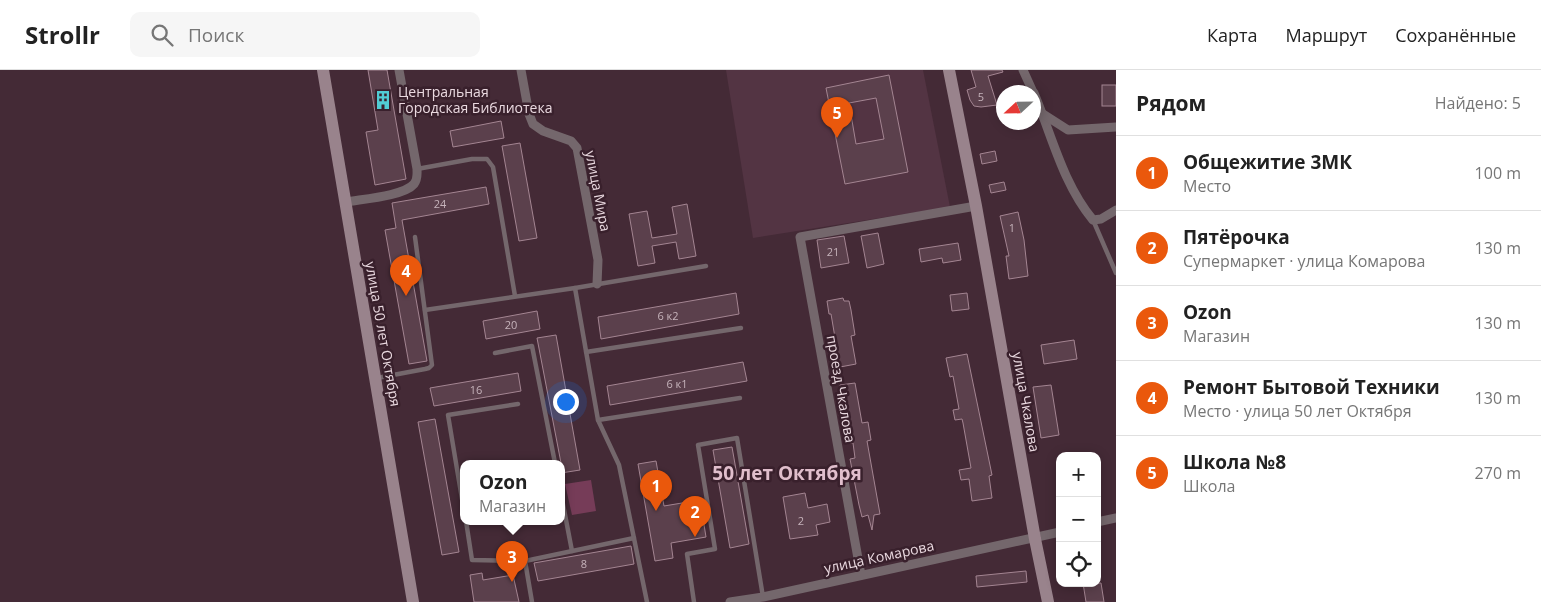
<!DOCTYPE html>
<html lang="ru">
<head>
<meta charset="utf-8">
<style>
	body { margin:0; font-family:"Open Sans",sans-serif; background:#f6f6f6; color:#222 }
	.controls { position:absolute; right:15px; bottom:15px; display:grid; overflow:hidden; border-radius:10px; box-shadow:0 2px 12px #0003 }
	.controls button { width:45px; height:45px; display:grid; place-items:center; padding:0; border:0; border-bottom:1px solid #e0e0e0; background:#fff; color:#222; font:25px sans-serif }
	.compass { position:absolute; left:996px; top:15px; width:45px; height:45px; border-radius:50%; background:#fff; box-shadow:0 2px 12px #0003; rotate:248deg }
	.you { position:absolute; left:565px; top:331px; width:18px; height:18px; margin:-12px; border:4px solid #fff; border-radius:50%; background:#1a73e8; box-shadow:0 0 0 8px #1a73e833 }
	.badge { display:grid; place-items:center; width:32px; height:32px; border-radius:50%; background:#ea580c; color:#fff; font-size:16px; font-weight:700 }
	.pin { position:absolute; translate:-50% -41px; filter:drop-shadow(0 1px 2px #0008) }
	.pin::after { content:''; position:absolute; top:26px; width:18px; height:15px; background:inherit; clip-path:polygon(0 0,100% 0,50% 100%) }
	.popup { position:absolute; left:460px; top:390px; width:105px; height:65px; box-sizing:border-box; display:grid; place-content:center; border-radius:10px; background:#fff; filter:drop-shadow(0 1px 4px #0005); font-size:16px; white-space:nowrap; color:#767676 }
	.popup b { font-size:19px; color:#222 }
	.popup::after { content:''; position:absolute; left:50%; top:100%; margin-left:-10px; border:10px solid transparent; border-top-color:#fff }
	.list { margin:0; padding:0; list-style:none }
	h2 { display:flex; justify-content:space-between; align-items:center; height:65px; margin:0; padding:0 20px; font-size:21px }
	h2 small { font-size:16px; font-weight:400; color:#767676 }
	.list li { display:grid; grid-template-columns:32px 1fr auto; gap:15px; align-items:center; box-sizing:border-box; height:75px; padding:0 20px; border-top:1px solid #e0e0e0 }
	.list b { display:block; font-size:19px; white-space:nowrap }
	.list p { margin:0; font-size:16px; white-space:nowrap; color:#767676 }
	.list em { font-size:16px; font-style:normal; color:#767676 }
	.icon { flex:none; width:28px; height:28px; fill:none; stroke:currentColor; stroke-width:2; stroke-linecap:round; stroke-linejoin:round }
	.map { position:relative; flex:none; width:1116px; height:532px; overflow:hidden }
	header { display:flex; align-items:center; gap:30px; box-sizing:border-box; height:70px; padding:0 25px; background:#fff; border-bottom:1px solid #e0e0e0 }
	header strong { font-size:24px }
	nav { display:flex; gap:28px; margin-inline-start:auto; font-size:18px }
	.search { width:350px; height:45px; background:#f6f6f6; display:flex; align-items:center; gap:12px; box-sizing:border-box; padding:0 18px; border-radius:10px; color:#767676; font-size:19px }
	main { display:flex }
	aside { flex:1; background:#fff }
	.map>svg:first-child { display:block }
	.built { fill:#533443 }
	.green { fill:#763c58 }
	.building { fill:#5b404c; stroke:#a48592; fill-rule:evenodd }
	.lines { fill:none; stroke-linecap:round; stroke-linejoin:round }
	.lane { stroke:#74676c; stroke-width:4.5 }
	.street { stroke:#74676c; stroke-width:9 }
	.secondary { stroke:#99838c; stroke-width:12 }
	.labels { text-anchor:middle; stroke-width:5; stroke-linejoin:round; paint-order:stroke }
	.number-label { font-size:11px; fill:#c6b3bb }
	.poi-label { font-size:14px; fill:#ead9e0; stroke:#39202c; text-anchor:start }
	.street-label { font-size:14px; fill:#ead9e0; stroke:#39202c }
	.district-label { font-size:19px; font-weight:bold; fill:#e0becc; stroke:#39202c }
</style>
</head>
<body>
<header>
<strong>Strollr</strong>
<div class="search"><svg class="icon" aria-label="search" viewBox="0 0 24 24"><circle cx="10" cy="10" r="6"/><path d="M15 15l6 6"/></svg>Поиск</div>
<nav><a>Карта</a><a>Маршрут</a><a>Сохранённые</a></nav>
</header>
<main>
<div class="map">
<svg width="1116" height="532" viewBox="0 0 1116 532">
	<rect width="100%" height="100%" fill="#442a36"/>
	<path class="built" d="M726 0H923L950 137 753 168Z"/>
	<path class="green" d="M591 410 596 441 572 445 565 414Z"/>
	<g class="building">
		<path d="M368 0H387L406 109 375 115 366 62 378 60Z"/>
		<path d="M971 0H1002L1003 2 988 6 997 35 981 37 974 36 970 30 967 20 976 17Z"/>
		<path d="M889 5 908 102 845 114 826 18ZM876 28 884 69 856 74 849 33Z"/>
		<rect x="1102" y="15" width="14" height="21"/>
		<path d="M501 51 504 68 453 77 450 61Z"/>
		<path d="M520 73 537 168 519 171 502 76Z"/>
		<path d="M995 81 997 91 982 94 980 84Z"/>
		<path d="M1004 112 1006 120 991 123 989 115Z"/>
		<path d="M486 117 489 134 402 150 427 291 409 294 385 160 396 158 392 133Z"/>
		<path d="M687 134 696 186 679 189 676 172 652 176 655 193 638 196 629 144 647 141 652 168 677 164 672 137Z"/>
		<path d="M1018 142 1024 170 1028 206 1009 209 1006 186H1009L1000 146Z"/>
		<path d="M878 163 884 194 867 198 861 166Z"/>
		<path d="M844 166 849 193 821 198 817 170Z"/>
		<path d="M958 173 961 190 943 193 942 188 921 192 919 179Z"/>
		<path d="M736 223 739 244 601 269 598 247Z"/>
		<path d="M967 223 969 239 952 241 950 225Z"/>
		<path d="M843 228 844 231H849L851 240 855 265 851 266 856 294 840 297 831 244H829L827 231Z"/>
		<path d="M537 241 540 259 486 269 483 251Z"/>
		<path d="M556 265 580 400 561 403V393L537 268Z"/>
		<path d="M1074 270 1077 289 1044 294 1041 275Z"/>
		<path d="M967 284 992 405 989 406 992 428 972 431 969 409 961 410 959 400 971 398 963 353 962 349 955 350 953 340 959 339 953 306 950 307 946 288Z"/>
		<path d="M743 292 747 311 610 335 607 316Z"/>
		<path d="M518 303 521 321 434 336 430 318Z"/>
		<path d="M855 313 862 353 868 352 871 370 867 371 880 444 874 445 872 460 868 445 862 447 859 435 850 389 855 388 853 373H850L840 315Z"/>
		<path d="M1051 315 1059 365 1041 368 1033 317Z"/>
		<path d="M435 349 459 482 442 485 418 352Z"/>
		<path d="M732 377 749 474 730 478 713 380Z"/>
		<path d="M656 391 664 436 700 430 706 467 671 473 673 488 655 491 638 394Z"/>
		<path d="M805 423 808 438 827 434 830 452 816 455 818 465 790 469 783 427Z"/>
		<path d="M631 476 634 494 538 511 534 493Z"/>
		<path d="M1026 501 1027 512 977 517 976 506Z"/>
		<path d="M482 503 483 510 513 505 519 532H474L470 505Z"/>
		<path d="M1083 513H1101L1104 532H1086Z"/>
	</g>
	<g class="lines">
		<g class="lane">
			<path d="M417 99 472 89H487L493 97 515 226"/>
			<path d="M1093 150 1116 203"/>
			<path d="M575 218 598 350 619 395 647 532"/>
			<path d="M425 240 575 218 706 196"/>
			<path d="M586 282 741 258"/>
			<path d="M495 283 532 276 555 393"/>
			<path d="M377 308 425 299 429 298 432 295 415 167"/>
			<path d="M598 350 740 328"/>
			<path d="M561 424 572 481"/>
			<path d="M463 435 448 345 518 334"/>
			<path d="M466 451 472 490 525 491 532 532"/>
			<path d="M525 491 634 468"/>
			<path d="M694 532 687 484 715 479 698 375 737 368 763 527"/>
		</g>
		<g class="street">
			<path d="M521 0 529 44 533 54 543 61 571 71 577 78 598 190 597 214"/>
			<path d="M1023 0 1033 22"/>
			<path d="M1034 23C1052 66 1063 114 1093 150L1101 149 1116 140"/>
			<path d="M1043 44 1068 60 1116 57"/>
			<path d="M346 132C362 129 404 126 414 114 418 109 417 104 417 99L399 0"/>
			<path d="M1097 452 1116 448"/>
			<path d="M861 505 800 167 976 136"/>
			<path d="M730 532 763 527 1060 462"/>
		</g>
		<g class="secondary">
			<path d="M323 0 413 532"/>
			<path d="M949 0 976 136 1035 469 1048 532"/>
		</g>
	</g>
	<defs>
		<g id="building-bare" transform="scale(1.5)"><path d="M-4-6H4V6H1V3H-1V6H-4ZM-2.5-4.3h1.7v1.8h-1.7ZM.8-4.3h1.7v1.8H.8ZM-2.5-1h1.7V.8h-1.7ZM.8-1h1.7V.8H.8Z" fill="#51ccd4" stroke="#39202c" stroke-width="2.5" paint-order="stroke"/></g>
	</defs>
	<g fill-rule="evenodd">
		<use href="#building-bare" x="383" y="30"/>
	</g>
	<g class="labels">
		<g class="number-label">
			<text x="981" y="31">5</text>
			<text x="440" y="138">24</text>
			<text x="1012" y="162">1</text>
			<text x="833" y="186">21</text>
			<text x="668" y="250">6 к2</text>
			<text x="511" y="259">20</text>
			<text x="677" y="318">6 к1</text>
			<text x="476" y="324">16</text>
			<text x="801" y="455">2</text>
			<text x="584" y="498">8</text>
		</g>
		<g class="poi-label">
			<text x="398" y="27">Центральная<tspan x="398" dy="16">Городская Библиотека</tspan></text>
		</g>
		<g class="street-label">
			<text transform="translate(598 121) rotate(79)" y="5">улица Мира</text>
			<text transform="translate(383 264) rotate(80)" y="5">улица 50 лет Октября</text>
			<text transform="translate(841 319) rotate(80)" y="5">проезд Чкалова</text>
			<text transform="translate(1026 332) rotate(80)" y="5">улица Чкалова</text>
			<text transform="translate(879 487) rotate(-12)" y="5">улица Комарова</text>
		</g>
		<g class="district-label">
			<text x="787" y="410">50 лет Октября</text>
		</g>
	</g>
</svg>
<div class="controls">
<button>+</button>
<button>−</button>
<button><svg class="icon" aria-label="locate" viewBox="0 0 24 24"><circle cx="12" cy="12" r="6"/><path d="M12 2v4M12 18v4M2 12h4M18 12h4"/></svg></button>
</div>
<svg class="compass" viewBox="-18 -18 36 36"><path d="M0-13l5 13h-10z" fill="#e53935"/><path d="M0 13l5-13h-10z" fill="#767676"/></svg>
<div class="you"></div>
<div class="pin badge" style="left:656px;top:441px">1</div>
<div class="pin badge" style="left:695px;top:467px">2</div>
<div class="pin badge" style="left:512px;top:512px">3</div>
<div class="popup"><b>Ozon</b>Магазин</div>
<div class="pin badge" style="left:406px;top:226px">4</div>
<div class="pin badge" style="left:837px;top:68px">5</div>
</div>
<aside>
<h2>Рядом<small>Найдено: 5</small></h2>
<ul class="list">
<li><span class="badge">1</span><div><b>Общежитие 3МК</b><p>Место</p></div><em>100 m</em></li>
<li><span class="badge">2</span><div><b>Пятёрочка</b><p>Супермаркет · улица Комарова</p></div><em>130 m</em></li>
<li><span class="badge">3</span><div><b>Ozon</b><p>Магазин</p></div><em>130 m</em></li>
<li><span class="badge">4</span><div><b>Ремонт Бытовой Техники</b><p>Место · улица 50 лет Октября</p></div><em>130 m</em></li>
<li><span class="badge">5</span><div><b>Школа №8</b><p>Школа</p></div><em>270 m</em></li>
</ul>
</aside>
</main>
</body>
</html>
